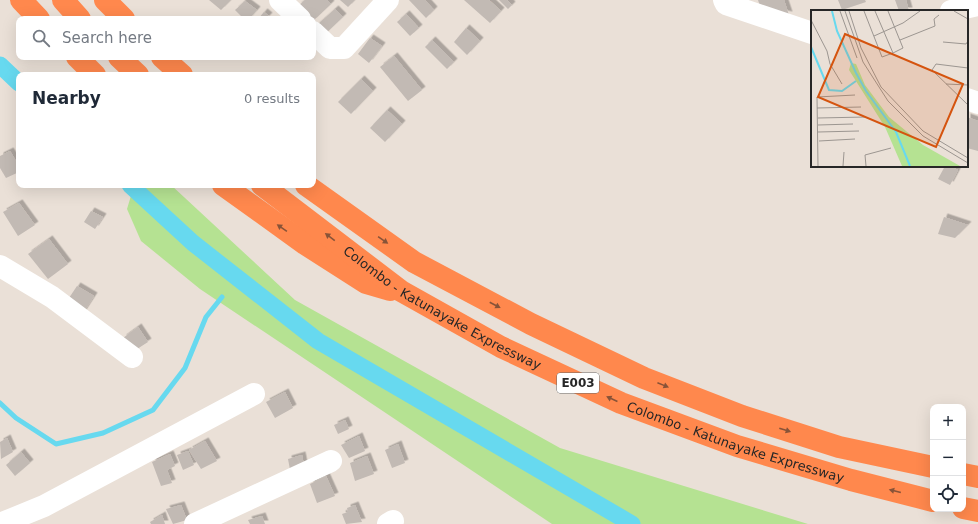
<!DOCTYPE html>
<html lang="en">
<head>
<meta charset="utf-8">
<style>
	body { margin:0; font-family:"DejaVu Sans",sans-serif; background:#f6f6f7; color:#1f2937 }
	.controls { position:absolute; right:12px; bottom:12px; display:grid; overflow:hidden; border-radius:8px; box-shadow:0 4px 16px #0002 }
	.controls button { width:36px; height:36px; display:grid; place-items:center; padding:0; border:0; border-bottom:1px solid #e0e1e3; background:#fff; color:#1f2937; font:20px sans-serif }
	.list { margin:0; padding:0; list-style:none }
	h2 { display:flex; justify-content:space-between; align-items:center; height:52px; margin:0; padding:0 16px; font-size:17px }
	h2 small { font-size:13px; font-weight:400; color:#747a83 }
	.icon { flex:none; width:22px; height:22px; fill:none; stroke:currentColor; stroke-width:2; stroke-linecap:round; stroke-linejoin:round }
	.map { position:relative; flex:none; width:978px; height:524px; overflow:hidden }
	.search { position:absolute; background:#fff; box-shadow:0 4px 16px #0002; left:16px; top:16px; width:300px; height:44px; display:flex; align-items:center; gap:10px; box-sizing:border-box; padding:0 14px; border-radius:8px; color:#747a83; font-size:15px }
	.panel { position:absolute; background:#fff; box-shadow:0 4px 16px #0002; left:16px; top:72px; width:300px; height:116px; border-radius:8px }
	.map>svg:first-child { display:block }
	.green { fill:#b5e292 }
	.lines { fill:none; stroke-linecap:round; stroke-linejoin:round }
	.stream { stroke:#67d9ef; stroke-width:5 }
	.canal { stroke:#67d9ef; stroke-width:17 }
	.building { fill:#c2bab4; filter:url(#shadow) }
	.minor { stroke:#fff; stroke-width:22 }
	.highway { stroke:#ff884d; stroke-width:22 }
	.oneway { fill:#885338 }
	.labels { text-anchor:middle; stroke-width:3; stroke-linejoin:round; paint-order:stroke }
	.shield { fill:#fff; stroke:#686868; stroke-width:1 }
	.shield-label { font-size:12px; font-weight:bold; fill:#272727 }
	.street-label { font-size:13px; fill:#272727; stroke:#fff }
	.inset-river { fill:none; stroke:#67d9ef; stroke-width:2 }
	.inset-road { fill:none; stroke:#9c9691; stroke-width:1 }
	.view { fill:#d5540f; fill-opacity:0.15; stroke:#d5540f; stroke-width:2 }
	.inset-edge { fill:none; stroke:#272727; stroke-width:2 }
</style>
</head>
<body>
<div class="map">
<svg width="978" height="524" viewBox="0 0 978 524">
	<defs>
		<filter id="shadow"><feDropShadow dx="3.5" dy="-3.5" stdDeviation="0" flood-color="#0004"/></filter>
	</defs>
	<rect width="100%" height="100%" fill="#eae0d7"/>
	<path class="green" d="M150 185H171L295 300 560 448 808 524H552L200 289 141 241 127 209 133 189Z"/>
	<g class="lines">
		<path class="stream" d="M0 403 16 418 56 444 103 433 153 410 185 368 206 317 222 297"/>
		<g class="canal">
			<path d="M0 65 19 83"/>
			<path d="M130 185 193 243 318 341 632 524"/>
		</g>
	</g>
	<g class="building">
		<path d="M209 0H231L221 10Z"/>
		<path d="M305 0H327L331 4 313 21 298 6Z"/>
		<path d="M340 0H355L348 7Z"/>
		<path d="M409 0H425L434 10 426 18Z"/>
		<path d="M464 0H489L501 11 490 23Z"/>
		<path d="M499 0H507L512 5 508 9Z"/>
		<path d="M758 0H784L789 15 761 9Z"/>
		<path d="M838 0H865L866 2 842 10Z"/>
		<path d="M895 0H906L909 11H899Z"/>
		<path d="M245 1 257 10 249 19H240L241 16 235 10Z"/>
		<path d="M335 9 343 17 324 35 316 26Z"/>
		<path d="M264 12 269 16 266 19H258Z"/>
		<path d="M406 14 419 28 410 36 397 22Z"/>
		<path d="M466 28 480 41 467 55 454 42Z"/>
		<path d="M370 38 382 46 369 63 358 54Z"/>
		<path d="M432 40 454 62 447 69 425 47Z"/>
		<path d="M394 56 422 90 408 101 380 67Z"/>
		<path d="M361 79 373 91 351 114 338 102Z"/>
		<path d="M387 110 402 124 385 142 370 128Z"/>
		<path d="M967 117 978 121V151L967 148Z"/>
		<path d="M10 151 19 166V172L6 178 0 168V156Z"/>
		<path d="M945 166H950L958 170 950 185 938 179Z"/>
		<path d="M19 203 35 225 18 236 3 212Z"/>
		<path d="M91 211 103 217 95 229 84 222Z"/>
		<path d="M944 217 968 225 955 238 938 234Z"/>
		<path d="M49 239 68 264 48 279 28 254Z"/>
		<path d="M77 286 94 296 81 316 65 304Z"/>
		<path d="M138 327 148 342 134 351 123 338Z"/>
		<path d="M285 392 293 408 275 418 266 402Z"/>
		<path d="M345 420 349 429 338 434 334 425Z"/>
		<path d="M359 436 365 451 349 458 341 445Z"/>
		<path d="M7 438 13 452 1 459 0 442Z"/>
		<path d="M205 441 217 461 201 469 189 450Z"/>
		<path d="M398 444 405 463 392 468 385 450Z"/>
		<path d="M188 451 194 465 183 470 177 455Z"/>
		<path d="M21 452 30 463 15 476 6 465Z"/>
		<path d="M170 454 175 466 167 470 172 483 161 486 152 462Z"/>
		<path d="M302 455 305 470 291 475 288 459Z"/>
		<path d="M367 456 374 474 355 481 350 463Z"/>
		<path d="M326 476 335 496 317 503 310 484Z"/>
		<path d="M181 505 187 520 173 524 166 509Z"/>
		<path d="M355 505 362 522 346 524 342 514 348 512 347 508Z"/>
		<path d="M162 515 165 524H151L150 522Z"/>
		<path d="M262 516 265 524H250L248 520Z"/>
	</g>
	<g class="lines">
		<g class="minor">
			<path d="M280 0 300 19"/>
			<path d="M724 0 726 4 812 33"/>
			<path d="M951 11 978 5"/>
			<path d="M313 32 330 48H344L388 0"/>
			<path d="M967 99 978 103"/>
			<path d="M0 266 52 297 132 357"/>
			<path d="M0 524 44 506 254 394"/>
			<path d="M195 524 331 461"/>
			<path d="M388 524 393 521"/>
		</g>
		<g class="highway">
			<path d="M21 0 39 19"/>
			<path d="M63 0 80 19"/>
			<path d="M105 0 124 19"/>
			<path d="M77 57 95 75"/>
			<path d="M119 57 138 75"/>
			<path d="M162 57 182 75"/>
			<path d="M223 185 305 244 366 283 390 290"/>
			<path id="s1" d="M262 185 401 291 501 347 621 403 737 446 851 480 933 501"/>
			<path d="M306 185 414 262 531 324 644 378 742 416 839 447 933 467"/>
			<path d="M963 474 978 477"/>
			<path d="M963 508 978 511"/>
		</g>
	</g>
	<defs><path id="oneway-solid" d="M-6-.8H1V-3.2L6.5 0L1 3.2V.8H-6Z"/></defs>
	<g class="oneway">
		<use href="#oneway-solid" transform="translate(282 228) rotate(-145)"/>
		<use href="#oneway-solid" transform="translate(330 237) rotate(-143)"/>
		<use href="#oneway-solid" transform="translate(383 240) rotate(35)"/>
		<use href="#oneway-solid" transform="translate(495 305) rotate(28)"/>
		<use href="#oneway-solid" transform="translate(663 385) rotate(22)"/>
		<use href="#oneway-solid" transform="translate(612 399) rotate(-155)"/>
		<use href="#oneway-solid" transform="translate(785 430) rotate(18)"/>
		<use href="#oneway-solid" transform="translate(895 491) rotate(-166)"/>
	</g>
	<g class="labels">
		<rect class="shield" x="557" y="373" width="42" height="20" rx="3"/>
		<g class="shield-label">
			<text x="578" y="387">E003</text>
		</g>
		<g class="street-label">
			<text dy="5" stroke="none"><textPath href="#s1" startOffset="219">Colombo - Katunayake Expressway</textPath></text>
			<text dy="5" stroke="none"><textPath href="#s1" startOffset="543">Colombo - Katunayake Expressway</textPath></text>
		</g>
	</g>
	<g transform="translate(811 10)">
		<rect width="157" height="157" fill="#eae0d7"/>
		<path d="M40 53 45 54 54 75 78 107 112 135 149 156H91L74 117 38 60Z" fill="#b5e292"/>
		<path class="inset-river" d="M21 1 26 21 45 63 55 81 85 122 99 156M0 37 18 80 31 81 45 71"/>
		<path class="inset-road" d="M29 1 46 48M34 1 52 52 77 91 112 126 157 153M38 1 50 38 70 77 112 121 157 148M53 1 71 47 82 43M64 1 82 43 92 38 77 1M143 1 157 9M0 10 16 41 19 54 31 74M63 26 92 13 109 1M89 30 124 16 123 9 128 5M132 32 155 34 157 31M157 58 125 54 121 60 157 95M135 74 157 75M6 98 50 97M7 108 55 107M7 115 42 114M7 122 48 121M8 131 44 129M7 156 6 87 44 85M32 156 33 142M55 156 54 145 80 138"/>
		<path class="view" d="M34 24 152 74 125 137 7 87Z"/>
		<rect width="157" height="157" class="inset-edge"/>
	</g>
</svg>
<div class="controls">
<button>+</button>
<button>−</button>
<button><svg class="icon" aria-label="locate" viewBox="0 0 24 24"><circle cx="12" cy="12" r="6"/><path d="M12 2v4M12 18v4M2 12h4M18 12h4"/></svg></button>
</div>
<div class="search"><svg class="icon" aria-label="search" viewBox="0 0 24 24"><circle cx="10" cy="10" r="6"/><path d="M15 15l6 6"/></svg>Search here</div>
<section class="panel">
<h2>Nearby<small>0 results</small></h2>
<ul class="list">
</ul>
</section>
</div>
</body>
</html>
